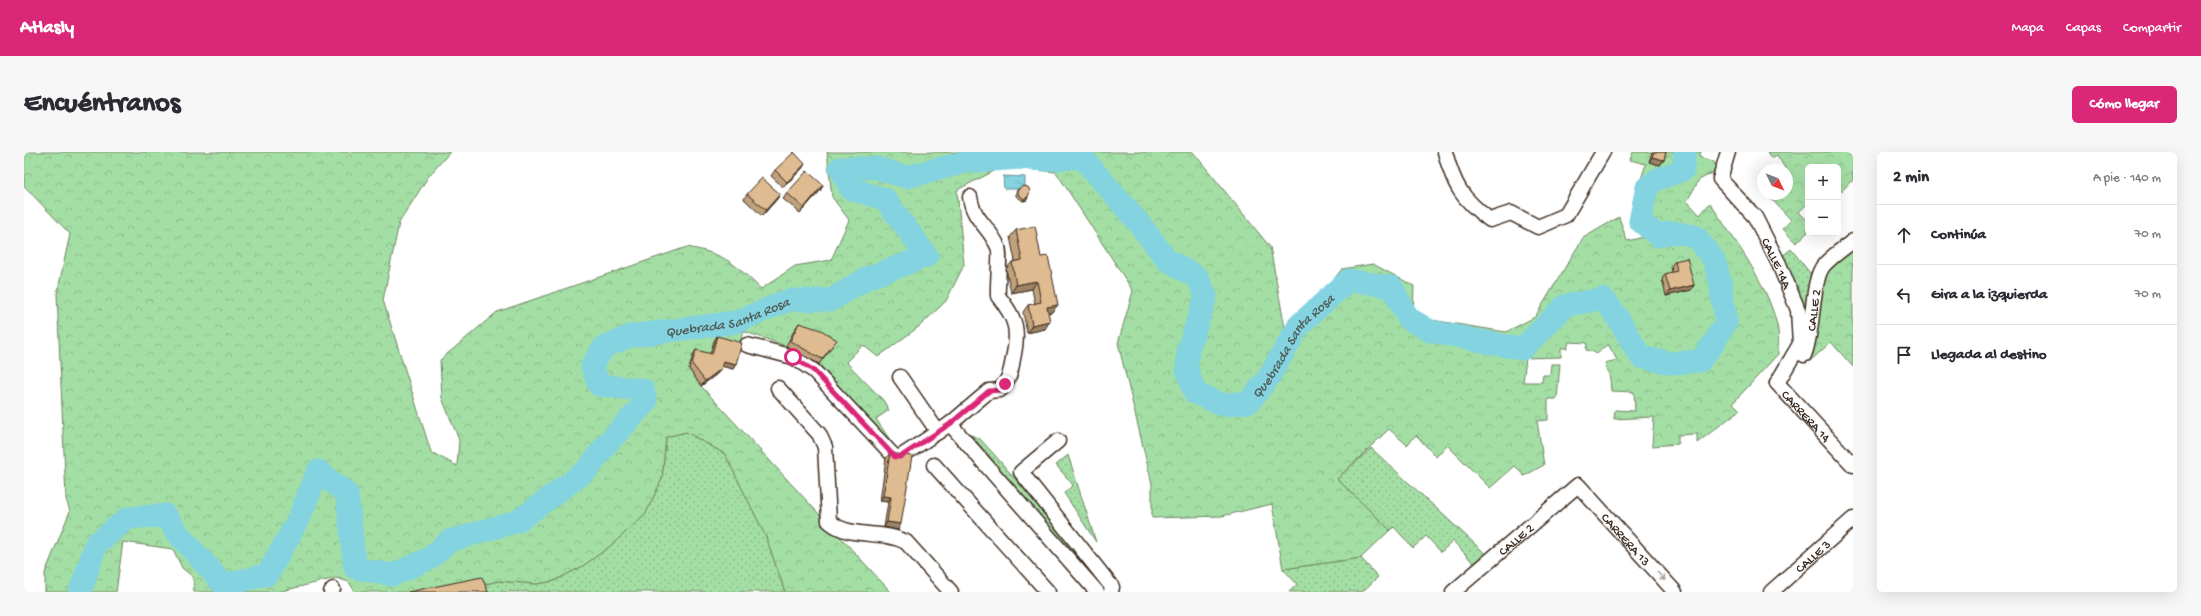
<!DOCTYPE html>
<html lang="es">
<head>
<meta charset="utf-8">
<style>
	body { margin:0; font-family:"Gochi Hand",sans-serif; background:#f7f7f7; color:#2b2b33 }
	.controls { position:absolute; right:12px; top:12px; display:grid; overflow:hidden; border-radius:6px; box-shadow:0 4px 16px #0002 }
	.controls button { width:36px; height:36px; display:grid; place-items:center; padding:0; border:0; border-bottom:1px solid #e1e1e2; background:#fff; color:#2b2b33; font:20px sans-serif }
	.compass { position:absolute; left:1733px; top:12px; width:36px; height:36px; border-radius:50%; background:#fff; box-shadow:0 4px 16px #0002; rotate:133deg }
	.stop { position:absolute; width:12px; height:12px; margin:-9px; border:3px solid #db2777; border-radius:50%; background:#fff }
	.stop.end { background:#db2777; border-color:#fff; box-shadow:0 1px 4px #0008 }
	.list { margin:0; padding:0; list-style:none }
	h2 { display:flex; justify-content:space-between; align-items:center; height:52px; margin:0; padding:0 16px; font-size:17px }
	h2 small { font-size:13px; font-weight:400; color:#7c7c81 }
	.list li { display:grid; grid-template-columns:26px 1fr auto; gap:12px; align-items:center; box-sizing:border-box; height:60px; padding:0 16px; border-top:1px solid #e1e1e2 }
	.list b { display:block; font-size:15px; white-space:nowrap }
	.list em { font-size:13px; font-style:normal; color:#7c7c81 }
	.icon { flex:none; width:22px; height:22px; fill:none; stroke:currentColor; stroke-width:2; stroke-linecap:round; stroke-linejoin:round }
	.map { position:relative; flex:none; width:1829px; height:440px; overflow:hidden; border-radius:6px }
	header { display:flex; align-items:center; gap:24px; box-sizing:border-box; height:56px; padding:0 20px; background:#db2777; color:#fff }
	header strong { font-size:19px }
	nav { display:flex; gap:22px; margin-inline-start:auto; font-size:14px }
	.intro { display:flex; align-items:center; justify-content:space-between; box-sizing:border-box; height:96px; padding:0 24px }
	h1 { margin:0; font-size:28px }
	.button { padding:10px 18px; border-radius:6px; background:#db2777; color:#fff; font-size:14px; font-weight:700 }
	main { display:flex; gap:24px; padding:0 24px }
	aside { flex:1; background:#fff; border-radius:6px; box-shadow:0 4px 16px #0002 }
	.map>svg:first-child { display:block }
	.grass { fill:url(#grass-dots); stroke:#6f8461 }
	.forest { fill:url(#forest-crowns); stroke:#6f8461 }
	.water { fill:url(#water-ripples); stroke:#678f93 }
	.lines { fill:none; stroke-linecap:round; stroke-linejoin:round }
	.river { stroke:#84d3e1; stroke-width:23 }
	.minor-casing { stroke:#3b2a1e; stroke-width:17 }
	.minor { stroke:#fff; stroke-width:14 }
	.wall { fill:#bfa17c; stroke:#3b2a1e }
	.shaded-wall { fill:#9b8365; stroke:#3b2a1e }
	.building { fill:#debb90; stroke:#3b2a1e }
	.oneway { stroke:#a79f9a }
	.route { stroke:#db2777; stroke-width:5 }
	.labels { text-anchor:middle; stroke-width:3; stroke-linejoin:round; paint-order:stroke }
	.street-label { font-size:13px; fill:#3b2a1e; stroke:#fff }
	.water-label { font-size:14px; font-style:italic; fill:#515d58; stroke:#fff }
</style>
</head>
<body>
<header>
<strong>Atlasly</strong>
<nav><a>Mapa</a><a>Capas</a><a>Compartir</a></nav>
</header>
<div class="intro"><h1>Encuéntranos</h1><a class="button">Cómo llegar</a></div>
<main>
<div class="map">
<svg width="1829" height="440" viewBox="0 0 1829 440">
	<defs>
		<pattern id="grass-dots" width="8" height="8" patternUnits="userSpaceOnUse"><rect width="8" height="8" fill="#a3dea4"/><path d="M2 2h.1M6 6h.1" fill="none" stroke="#8dbf8d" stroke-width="1.8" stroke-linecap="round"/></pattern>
		<pattern id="forest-crowns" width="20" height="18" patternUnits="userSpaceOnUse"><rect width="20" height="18" fill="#a3dea4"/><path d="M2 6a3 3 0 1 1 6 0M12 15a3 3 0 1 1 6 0" fill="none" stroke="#8dbf8d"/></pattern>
		<pattern id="water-ripples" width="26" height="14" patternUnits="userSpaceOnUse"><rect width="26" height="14" fill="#84d3e1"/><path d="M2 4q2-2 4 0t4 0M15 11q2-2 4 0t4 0" fill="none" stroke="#73b5c1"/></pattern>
	</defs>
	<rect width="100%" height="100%" fill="#fff"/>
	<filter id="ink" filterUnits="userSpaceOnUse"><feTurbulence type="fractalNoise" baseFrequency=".025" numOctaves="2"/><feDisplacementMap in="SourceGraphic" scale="8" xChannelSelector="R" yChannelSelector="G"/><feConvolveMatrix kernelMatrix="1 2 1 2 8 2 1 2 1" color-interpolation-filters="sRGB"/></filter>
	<g filter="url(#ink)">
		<g class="grass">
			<path d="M1767 97 1786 121 1794 115 1784 199 1758 227 1780 194 1758 104Z"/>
			<path d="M662 280 701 302 741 382 761 440H453L451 435 474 429 513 432 530 429 559 414 585 395 621 363 638 327 642 285Z"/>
			<path d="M947 283 956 287 969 301 1087 440H1081Z"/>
			<path d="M1347 296 1465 405 1453 415 1429 389 1417 400 1402 384 1389 396 1370 375 1366 378 1313 327Z"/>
			<path d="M1044 303 1072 390 1040 341 1049 333 1032 313Z"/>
			<path d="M1337 406 1354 425 1338 440H1265L1273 432 1259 417Z"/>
		</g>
		<g class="forest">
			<path d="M0 0H426L404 25 375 71 359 148 407 300 433 314 435 288 418 246 416 208 473 160 663 95C701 102 710 111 737 137L771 114 807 108 825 68 808 45 803 0H1169L1246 95 1261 176C1282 158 1301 139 1318 117L1349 112 1390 134 1389 165 1482 180 1511 165 1559 86 1595 65 1603 89 1620 85 1611 45 1622 12 1606 8 1609 0H1677L1675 5 1690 10 1694 18 1675 28 1663 49 1676 63 1686 51C1710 88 1746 134 1754 178 1755 186 1754 194 1754 202L1709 251 1716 258 1673 291V282L1654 283V292L1628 294 1630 265 1590 267 1591 258 1611 259 1610 240 1587 239 1586 227 1581 211 1593 208 1584 192 1573 201 1562 198 1563 191 1545 190 1543 196H1537V205L1502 206 1499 230H1518L1519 223H1526L1527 212H1536L1533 247H1524V268L1513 269 1520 313 1500 324 1491 314 1466 336 1423 293 1412 305 1392 283 1383 293 1365 277 1313 327 1366 378 1337 406 1259 417 1248 352 1198 364 1128 366V332L1094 191 1109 139 1032 20 978 15 933 38 940 113 922 149 897 173 854 205 839 193 822 210 859 248 865 258 852 267 875 301 795 212 772 177 762 194 719 179 715 196 684 208 669 204 665 217 677 234 867 440H761L742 385 701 302 662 280 642 285 638 327 621 363 585 395 559 414 530 429 513 432 474 429 429 440H331L325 430 312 426 254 440H170L169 425 158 416 149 397 99 390 92 440H21V421L46 359 42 347 33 142 46 82 0 34Z"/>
			<path d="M1743 0H1829V30L1827 29 1814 43V15H1784V51L1775 60 1784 69V80L1772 91 1759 77 1767 68 1743 42H1763V29L1767 26 1753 3 1747 6Z"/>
			<path d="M1829 95V215L1807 190 1785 210 1782 207 1798 130 1804 116Z"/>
		</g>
		<path class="water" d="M979 24 1001 25V37H980Z"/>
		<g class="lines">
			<path class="river" id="s1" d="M56 440 72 392 104 366 141 363 156 384 200 433 244 422 276 364 294 319 323 342 331 416 369 423 406 406 425 389 494 369 563 318 582 293 622 250 619 238 575 233 568 214 580 195 606 184 712 170 765 148H807L843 126 903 104 861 47 827 37 816 16H853L882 25 942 10 996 6 1023 8 1058 5 1115 71 1142 107 1174 126 1182 144 1164 198 1163 217 1171 241 1199 253 1225 250 1245 225 1275 173 1325 128 1368 135 1384 166 1406 179 1498 197 1542 153 1579 147C1595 163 1604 186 1617 205L1647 211 1676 209 1689 192 1702 170 1696 129 1690 108 1671 84 1647 80 1634 84 1616 69 1623 35 1634 27 1659 18 1661 0"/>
			<g class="minor-casing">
				<g id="minor">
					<path d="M1421 0C1430 34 1438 47 1466 68L1487 61 1514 75 1542 63 1579 0"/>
					<path id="s2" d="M1704 0 1696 27 1731 65 1755 112 1774 158 1776 192 1753 231"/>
					<path d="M723 193 769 205 790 219 866 300 871 305H876L926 272 965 239 976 238C985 229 987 219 989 207 995 179 993 167 974 144 973 134 977 101 974 95 966 75 949 68 946 45"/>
					<path id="s3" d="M1780 203C1790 181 1787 127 1800 113 1808 104 1820 96 1829 89"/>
					<path d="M876 225 914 280"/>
					<path id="s4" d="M1753 231 1829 313"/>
					<path d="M754 236 795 282 801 295 805 369C826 388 858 377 882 390L927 440"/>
					<path d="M926 272 1073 440"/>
					<path d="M1034 289 997 320 1088 435 1087 440"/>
					<path d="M910 313 1024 440"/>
					<path d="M307 440 309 437"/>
					<path id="s5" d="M1429 440 1554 333 1651 440"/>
					<path id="s6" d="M1747 440 1829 367"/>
				</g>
			</g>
			<use href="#minor" class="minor"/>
		</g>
		<g class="wall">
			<path d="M1628 0H1642L1640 8 1636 13 1625 10Z"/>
			<path d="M778 17 759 35 747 24 751 18Z"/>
			<path d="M799 33 796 39 776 61 759 47 763 41Z"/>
			<path d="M994 37 1003 48 999 49 992 44V40Z"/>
			<path d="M723 42H756L753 47 738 64 720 47Z"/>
			<path d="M992 78 1028 160 1024 161 1021 177 1003 181 999 160 1004 153 1011 152 1008 137 987 141 982 117 988 110 991 109 986 85Z"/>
			<path d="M1651 109 1670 133 1667 138 1642 144 1638 127 1641 122 1648 120 1647 114Z"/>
			<path d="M775 171 809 193 795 212 762 194 771 177Z"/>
			<path d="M693 184 712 212 709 217 698 214 693 222 677 234 665 217 669 203 672 198 686 202 690 189Z"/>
			<path d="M866 301 874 378 860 375 864 350 856 349 862 306Z"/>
		</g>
		<g class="shaded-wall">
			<path d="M1628 5 1640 8 1636 13 1625 10Z"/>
			<path d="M781 12 778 17 759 35 763 30Z"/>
			<path d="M799 33 796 39 776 61 780 56Z"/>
			<path d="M756 42 753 47 738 64 742 58Z"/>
			<path d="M1004 45 1003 48 999 49 1000 47Z"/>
			<path d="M1013 129 1008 137 987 141 992 133Z"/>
			<path d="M1670 133 1667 138 1642 144 1646 139Z"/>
			<path d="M1034 153 1028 160 1018 162 1023 155Z"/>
			<path d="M1026 169 1021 177 1003 181 1008 173Z"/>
			<path d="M699 209 712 212 709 217 696 214Z"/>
			<path d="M697 217 693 222 677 234 681 229Z"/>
			<path d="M859 344 867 345 864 350 856 349Z"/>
			<path d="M863 370 877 372 874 378 860 375Z"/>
		</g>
		<g class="building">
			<path d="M770 0 781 12 763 30 751 18Z"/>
			<path d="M1630 0H1642L1640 8 1628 5Z"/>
			<path d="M783 19 799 33 780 56 763 41Z"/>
			<path d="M738 26 756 42 742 58 723 42Z"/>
			<path d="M999 34 1004 35 1006 39 1004 45 1000 47 994 42V37Z"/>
			<path d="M1011 74 1017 105 1024 104 1034 153 1023 155 1026 169 1008 173 1004 153 1017 150 1013 129 992 133 988 110 998 108 992 78Z"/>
			<path d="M1663 106 1670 133 1646 139 1641 122 1653 119 1651 109Z"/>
			<path d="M775 171 797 178 813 188 798 207 766 189Z"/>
			<path d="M693 184 718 191 712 212 699 209 697 217 681 229 668 212 672 198 688 202Z"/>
			<path d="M866 301 888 304 877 372 863 370 867 345 859 344Z"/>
			<path d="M458 425 464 440H384Z"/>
		</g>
		<defs><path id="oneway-shaft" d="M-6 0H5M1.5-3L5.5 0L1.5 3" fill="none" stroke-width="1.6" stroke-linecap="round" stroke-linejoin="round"/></defs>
		<use class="oneway" href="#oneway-shaft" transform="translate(1637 424) rotate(48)"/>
	</g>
	<g class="lines" filter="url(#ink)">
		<path class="route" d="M769 205 790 219 871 305H876L926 272 965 239 976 238 981 232"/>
	</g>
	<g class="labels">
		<g class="street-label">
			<text dy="5" stroke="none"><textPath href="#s2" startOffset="131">CALLE 14A</textPath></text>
			<text dy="5" stroke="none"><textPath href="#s3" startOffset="46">CALLE 2</textPath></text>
			<text dy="5" stroke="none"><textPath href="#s4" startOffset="44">CARRERA 14</textPath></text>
			<text dy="5" stroke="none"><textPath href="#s5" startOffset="82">CALLE 2</textPath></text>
			<text dy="5" stroke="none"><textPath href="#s5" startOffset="237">CARRERA 13</textPath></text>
			<text dy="5" stroke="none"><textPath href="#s6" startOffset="55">CALLE 3</textPath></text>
		</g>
		<g class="water-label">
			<text dy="5" stroke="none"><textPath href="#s1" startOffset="1072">Quebrada Santa Rosa</textPath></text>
			<text dy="5" stroke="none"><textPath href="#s1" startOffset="2079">Quebrada Santa Rosa</textPath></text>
		</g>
	</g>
</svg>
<div class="controls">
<button>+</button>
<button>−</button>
</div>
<svg class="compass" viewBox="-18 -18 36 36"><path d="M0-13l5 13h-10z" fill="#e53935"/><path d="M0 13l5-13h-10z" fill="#7c7c81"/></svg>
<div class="stop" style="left:769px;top:205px"></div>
<div class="stop end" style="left:981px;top:232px"></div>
</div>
<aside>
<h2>2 min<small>A pie · 140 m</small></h2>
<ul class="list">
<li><svg class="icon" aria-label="ahead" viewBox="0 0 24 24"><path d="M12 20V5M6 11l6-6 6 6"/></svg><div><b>Continúa</b></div><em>70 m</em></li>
<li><svg class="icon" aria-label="left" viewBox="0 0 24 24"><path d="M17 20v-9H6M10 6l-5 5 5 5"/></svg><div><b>Gira a la izquierda</b></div><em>70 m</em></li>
<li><svg class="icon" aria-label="arrive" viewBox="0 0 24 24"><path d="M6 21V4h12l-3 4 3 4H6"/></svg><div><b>Llegada al destino</b></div></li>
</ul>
</aside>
</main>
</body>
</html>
